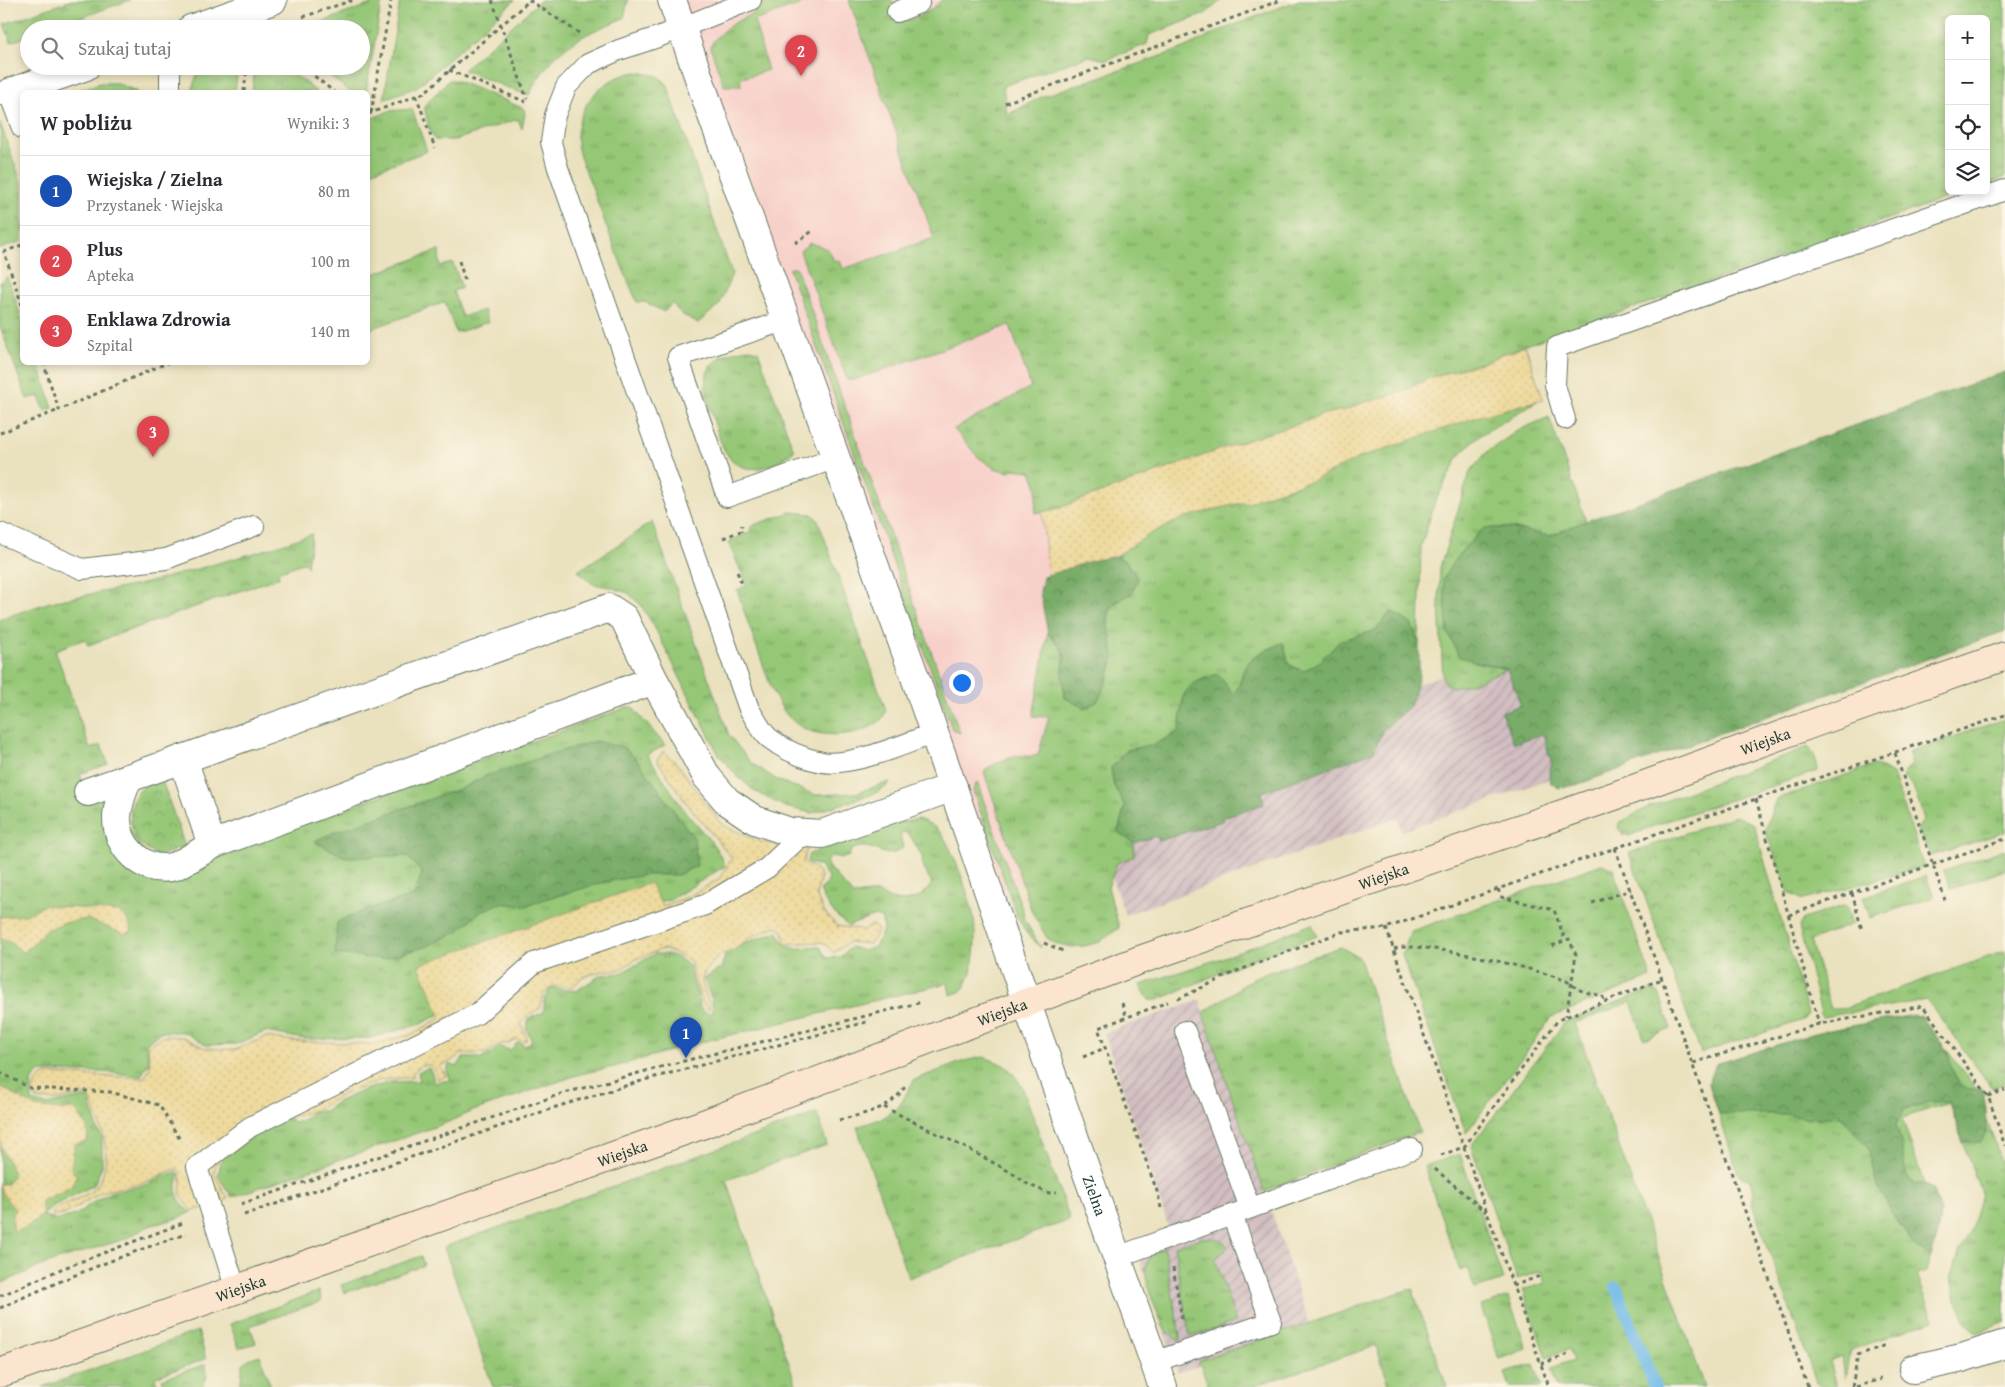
<!DOCTYPE html>
<html lang="pl">
<head>
<meta charset="utf-8">
<style>
	body { margin:0; font-family:"Gentium Book Plus",serif; background:#f2f2f3; color:#2b2b33 }
	.controls { position:absolute; right:15px; top:15px; display:grid; overflow:hidden; border-radius:8px; box-shadow:0 2px 8px #0003 }
	.controls button { width:45px; height:45px; display:grid; place-items:center; padding:0; border:0; border-bottom:1px solid #e1e1e2; background:#fff; color:#2b2b33; font:25px sans-serif }
	.you { position:absolute; left:961px; top:682px; width:18px; height:18px; margin:-12px; border:4px solid #fff; border-radius:50%; background:#1a73e8; box-shadow:0 0 0 8px #1a73e833 }
	.badge { display:grid; place-items:center; width:32px; height:32px; border-radius:50%; background:#0f766e; color:#fff; font-size:16px; font-weight:700 }
	.pin { position:absolute; translate:-50% -41px; filter:drop-shadow(0 1px 2px #0008) }
	.pin::after { content:''; position:absolute; top:26px; width:18px; height:15px; background:inherit; clip-path:polygon(0 0,100% 0,50% 100%) }
	.list { margin:0; padding:0; list-style:none }
	h2 { display:flex; justify-content:space-between; align-items:center; height:65px; margin:0; padding:0 20px; font-size:21px }
	h2 small { font-size:16px; font-weight:400; color:#7c7c81 }
	.list li { display:grid; grid-template-columns:32px 1fr auto; gap:15px; align-items:center; box-sizing:border-box; height:70px; padding:0 20px; border-top:1px solid #e1e1e2 }
	.list b { display:block; font-size:19px; white-space:nowrap }
	.list p { margin:0; font-size:16px; white-space:nowrap; color:#7c7c81 }
	.list em { font-size:16px; font-style:normal; color:#7c7c81 }
	.icon { flex:none; width:28px; height:28px; fill:none; stroke:currentColor; stroke-width:2; stroke-linecap:round; stroke-linejoin:round }
	.map { position:relative; flex:none; width:2005px; height:1387px; overflow:hidden }
	.search { position:absolute; background:#fff; box-shadow:0 2px 8px #0003; left:20px; top:20px; width:350px; height:55px; display:flex; align-items:center; gap:12px; box-sizing:border-box; padding:0 18px; border-radius:28px; color:#7c7c81; font-size:19px }
	.panel { position:absolute; background:#fff; box-shadow:0 2px 8px #0003; left:20px; top:90px; width:350px; height:275px; border-radius:8px }
	.map>svg:first-child { display:block }
	.built { fill:#f7d0c9 }
	.industrial { fill:url(#industrial-furrows) }
	.grass { fill:url(#grass-tufts); stroke:#5a8256; fill-rule:evenodd }
	.forest { fill:url(#forest-crowns); stroke:#4c744e }
	.sand { fill:url(#sand-dots); stroke:#868c69 }
	.park { fill:url(#park-crowns); stroke:#5a8256 }
	.lines { fill:none; stroke-linecap:round; stroke-linejoin:round }
	.stream { stroke:#70bae8; stroke-width:12 }
	.lane-casing { stroke:#667664; stroke-width:22 }
	.street-casing { stroke:#667664; stroke-width:30 }
	.secondary-casing { stroke:#667664; stroke-width:30 }
	.path { stroke:#667664; stroke-width:3; stroke-dasharray:4 4; stroke-linecap:butt }
	.lane { stroke:#fff; stroke-width:20 }
	.street { stroke:#fff; stroke-width:28 }
	.secondary { stroke:#fce5cf; stroke-width:28 }
	.labels { text-anchor:middle; stroke-width:5; stroke-linejoin:round; paint-order:stroke }
	.street-label { font-size:16px; fill:#1f3d34; stroke:#fcf5e5 }
</style>
</head>
<body>
<div class="map">
<svg width="2005" height="1387" viewBox="0 0 2005 1387">
	<defs>
		<pattern id="industrial-furrows" width="10" height="10" patternUnits="userSpaceOnUse" patternTransform="scale(1.25)"><rect width="10" height="10" fill="#d2bec1"/><path d="M-1 1l2-2M0 10L10 0M9 11l2-2" fill="none" stroke="#aa9c9e"/></pattern>
		<pattern id="grass-tufts" width="24" height="20" patternUnits="userSpaceOnUse" patternTransform="scale(1.25)"><rect width="24" height="20" fill="#96c777"/><path d="M3 7l-1-3M5 7V3M7 7l1-3M15 17l-1-3M17 17v-4M19 17l1-3" fill="none" stroke="#7aa362"/></pattern>
		<pattern id="forest-crowns" width="20" height="18" patternUnits="userSpaceOnUse" patternTransform="scale(1.25)"><rect width="20" height="18" fill="#78ac68"/><path d="M2 6a3 3 0 1 1 6 0M12 15a3 3 0 1 1 6 0" fill="none" stroke="#628d56"/></pattern>
		<pattern id="sand-dots" width="8" height="8" patternUnits="userSpaceOnUse" patternTransform="scale(1.25)"><rect width="8" height="8" fill="#eeda9e"/><path d="M2 2h.1M6 6h.1" fill="none" stroke="#ccbc89" stroke-width="1.8" stroke-linecap="round"/></pattern>
		<pattern id="park-crowns" width="20" height="18" patternUnits="userSpaceOnUse" patternTransform="scale(1.25)"><rect width="20" height="18" fill="#96c777"/><path d="M2 6a3 3 0 1 1 6 0M12 15a3 3 0 1 1 6 0" fill="none" stroke="#7aa362"/></pattern>
	</defs>
	<rect width="100%" height="100%" fill="#fcf5e5"/>
	<filter id="ink" filterUnits="userSpaceOnUse"><feTurbulence type="fractalNoise" baseFrequency=".02" numOctaves="2"/><feDisplacementMap in="SourceGraphic" scale="10" xChannelSelector="R" yChannelSelector="G"/><feConvolveMatrix kernelMatrix="1 2 1 2 8 2 1 2 1" color-interpolation-filters="sRGB"/></filter>
	<filter id="wash" filterUnits="userSpaceOnUse"><feTurbulence type="fractalNoise" baseFrequency=".0096" numOctaves="4" result="noise"/><feDisplacementMap in="SourceGraphic" scale="20" xChannelSelector="R" yChannelSelector="G"/><feGaussianBlur stdDeviation="1.12" result="paint"/><feColorMatrix in="noise" values="0 0 0 0 0 0 0 0 0 0 0 0 0 0 0 0 0 1.4 0 .05"/><feComposite in="paint" operator="in"/></filter>
	<g filter="url(#wash)">
		<rect width="100%" height="100%" fill="#eae1be"/>
		<path class="built" d="M684 0H996L1070 804 1087 859 993 894Z"/>
		<g class="industrial">
			<path d="M1519 648 1564 774 1402 831 1397 818 1125 915 1098 838 1293 728Z"/>
			<path d="M1200 1000 1311 1328 1178 1373 1134 1243 1170 1231 1104 1033Z"/>
		</g>
		<g class="grass">
			<path d="M72 0H130L49 29H29V36L11 42 4 24Z"/>
			<path d="M382 0 366 92H350L317 66H361V29H303Z"/>
			<path d="M400 0H515L417 87 384 99Z"/>
			<path d="M541 0H628L624 18C578 37 553 47 529 95L516 91 463 70Z"/>
			<path d="M774 0H812L754 21C760 37 762 54 768 70L740 79 741 86H724L710 46C720 30 737 20 755 13L754 6Z"/>
			<path d="M849 0H892C895 8 898 15 906 19 914 22 937 7 941 0H1222L1205 14 1149 35 1147 44 1106 60 1089 56 1003 86 1007 115 1041 97 1179 50 1219 31 1299 0H2005V177L1986 184V19H1949V191H1965L1777 259 1525 345 1514 351 1501 354 1488 361 1429 378 1408 389 1379 399 1364 402 1349 409 1320 415 1307 421 1227 447 1056 509 1035 513 1037 487 1031 471 1013 469 1009 472 994 468 978 457 954 429 1031 387 1010 325 854 380H847L800 251 810 243 828 249 834 261 840 260 843 269 934 238Z"/>
			<path d="M200 66H238L235 92H191Z"/>
			<path d="M255 66H284L317 92H252Z"/>
			<path d="M637 72 658 76 667 84 732 274 720 304 698 323 681 314 672 303 664 312 645 302H637C620 263 605 224 591 184 586 171 577 155 577 140 576 106 603 76 637 72Z"/>
			<path d="M449 80H455L523 108 525 113 522 129 518 119 455 140H435L429 128 424 106Z"/>
			<path d="M100 83H117L138 92H73Z"/>
			<path d="M412 109 427 151 368 173V120L389 111Z"/>
			<path d="M0 123 22 184V241L0 249Z"/>
			<path d="M439 250 440 266 453 263 462 288 453 291 462 317 484 310 488 322 456 333 445 302 368 330V276Z"/>
			<path d="M796 267 960 733 952 729 789 269Z"/>
			<path d="M7 276 22 320V362L38 363 53 408 45 411 39 396 27 399 0 326V283Z"/>
			<path d="M749 349 758 351 794 451C772 470 738 480 723 447 719 439 717 430 714 421 701 382 698 355 749 349Z"/>
			<path d="M1537 401 1476 438 1459 456 1435 502 1421 546 1419 643 1411 624 1376 630 1340 641 1321 661 1304 671 1289 665 1283 643C1269 649 1250 655 1244 670 1241 679 1241 688 1233 694H1184L1179 732 1155 744 1127 750 1111 768 1114 786 1125 806 1118 831 1134 843V856L1117 863 1108 887 1119 928 1099 942 1085 946 1071 947 1054 943 1047 938 1032 912 984 772C991 764 1007 758 1018 756 1025 755 1031 758 1038 755L1049 717 1033 716 1048 633C1064 651 1066 651 1062 676L1112 639C1105 610 1107 607 1132 593L1128 563 1116 556 1150 534 1186 517 1236 504 1248 503 1272 493 1289 489 1332 472 1343 464 1393 446 1477 417Z"/>
			<path d="M1549 417 1586 521 1549 536 1510 528H1485L1467 545 1453 562 1474 662 1507 669C1496 673 1463 689 1453 687 1448 686 1446 684 1443 680L1439 604 1440 567 1470 472 1487 452 1517 431Z"/>
			<path d="M791 512 812 514 818 520 886 710C883 724 866 730 853 733 843 735 833 735 823 734 781 729 772 689 760 656 752 634 744 612 737 590L747 585 729 544 730 541 750 532 751 526Z"/>
			<path d="M652 522 729 735 750 762 777 780 816 795 855 793 890 782 886 787 871 795 812 813 785 807 756 792 737 776 719 755 655 628 641 605 628 593 610 587 593 584 578 571Z"/>
			<path d="M312 534 307 567 305 562 278 572 279 577 88 645 85 639 55 650 90 749 101 745 108 764 80 774 87 796 106 789 161 881C184 881 204 873 217 854L631 706 665 745 647 755C661 773 671 792 684 810 700 831 716 842 725 866L670 900 661 901 654 899 421 1024 369 1038 305 1039 265 1032 236 1044 206 1045 184 1032H160L146 1044 149 1062 141 1076 102 1072H39L31 1082 32 1101 46 1105 80 1098 89 1099 98 1130 102 1137V1166L94 1185 51 1207 43 1216 58 1220 76 1215 98 1199 111 1192 146 1185 166 1175 177 1172 179 1176C173 1194 177 1199 191 1212L179 1218 149 1226 125 1239 48 1263 0 1284V619L50 602 143 584 258 552Z"/>
			<path d="M2005 719V832L1931 856 1917 830 1924 819 1913 786 1902 776 1912 764 1908 752Z"/>
			<path d="M1808 747C1815 755 1817 761 1818 771L1658 824 1629 836 1623 834 1618 828 1619 823 1649 807Z"/>
			<path d="M1875 765 1893 774 1924 867 1803 900 1789 893 1765 830 1776 799Z"/>
			<path d="M977 782 1024 914 1022 915 1041 948 1027 934 1017 916 973 791Z"/>
			<path d="M918 819C927 822 935 826 941 833 951 845 970 897 973 914 977 931 976 978 961 991 959 993 953 994 950 995L948 983 697 1043 614 1067 580 1074 470 1112 446 1123 232 1197 218 1176 221 1162 228 1150 285 1119H291L294 1123 302 1121 312 1112 325 1111 337 1102 364 1090 391 1082 420 1081 418 1072 429 1068 433 1076V1083L451 1080 447 1072 449 1064 457 1067 463 1058H483L500 1047 510 1050 518 1042 525 1046 532 1041 526 1029 529 1018 543 1013 545 998 551 988 576 991 601 975 621 973 655 954H668L677 957 690 966C689 982 700 990 699 1006L704 1012 713 1014 712 1000 704 979 722 967C723 962 724 956 728 952 736 945 767 935 778 932 787 955 799 947 819 946L827 958 840 957 851 947 863 951 875 947 884 928 881 918 875 916 848 926C836 916 825 905 820 890L828 883V877L820 866 807 862 809 854 889 825ZM905 832 911 837 922 856 923 867 932 883C924 898 907 904 891 899 886 897 881 893 876 893 869 892 860 895 853 895L829 868 826 862 832 856 843 858 849 856 851 850C854 849 858 847 862 847 879 846 885 862 903 848L900 834Z"/>
			<path d="M2005 849V870L1951 889 1944 871Z"/>
			<path d="M1602 864 1613 869 1651 977 1552 1017 1466 1133 1402 955 1411 931Z"/>
			<path d="M1926 876 1934 897 1870 918 1863 897Z"/>
			<path d="M1846 905 1852 924 1810 941 1831 1009H1841L2005 951V1083L1992 1088 1927 1000 1822 1017 1799 927 1803 919Z"/>
			<path d="M1312 924 1317 936 1252 959 1158 1000H1149L1140 985 1219 959Z"/>
			<path d="M1340 947 1359 957 1420 1132 1264 1191 1203 1013 1255 977Z"/>
			<path d="M1650 990 1659 993 1671 1029 1644 1039 1631 1002 1575 1023 1705 1387H1557L1551 1368 1573 1360 1569 1349 1546 1357 1522 1290 1546 1283 1542 1271 1517 1279 1471 1146 1565 1022Z"/>
			<path d="M1913 1015 1921 1016 1977 1090 2005 1173V1321L1976 1332 1967 1324 1956 1299 1951 1279 1960 1250 1970 1233 1981 1193 1949 1103 1902 1118 1924 1184 1932 1188 1940 1213 1937 1236 1926 1272 1917 1275 1934 1320 1850 1350 1845 1379 1842 1356 1829 1361 1836 1386 1823 1387 1816 1382 1752 1203 1754 1193 1751 1180 1739 1176 1709 1084 1716 1064 1819 1032Z"/>
			<path d="M983 1057C1008 1065 1011 1068 1024 1091L1070 1220 908 1278 857 1127 883 1118 900 1105 914 1080 964 1061Z"/>
			<path d="M817 1113 827 1145 726 1180 797 1387H493L444 1247Z"/>
			<path d="M1460 1154 1503 1280 1475 1289 1467 1268 1460 1271 1424 1166Z"/>
			<path d="M1203 1238C1213 1238 1222 1238 1228 1246L1215 1259 1236 1322 1190 1337 1174 1246Z"/>
			<path d="M1164 1248 1181 1341 1166 1332C1160 1317 1140 1279 1147 1264 1150 1255 1156 1252 1164 1248Z"/>
			<path d="M421 1256 424 1265 344 1293 341 1285Z"/>
			<path d="M1412 1288 1447 1387H1390L1376 1346 1251 1387H1209L1199 1361Z"/>
			<path d="M319 1291 322 1301 250 1326 256 1343 239 1348 230 1324Z"/>
			<path d="M1508 1297 1527 1349 1499 1359 1481 1306Z"/>
			<path d="M198 1331 206 1359 155 1377 158 1387H43Z"/>
			<path d="M260 1355 271 1387H239C247 1367 233 1363 260 1355Z"/>
			<path d="M206 1364C207 1373 208 1380 201 1387H165L162 1379Z"/>
			<path d="M1534 1364 1542 1387H1510L1505 1373Z"/>
		</g>
		<g class="forest">
			<path d="M2005 372V631L1576 785 1559 788 1550 782 1549 771 1552 764 1543 734 1514 743 1501 712 1521 705 1507 669 1459 657 1448 632 1443 579 1453 562 1467 545 1485 528H1510L1549 536 1586 521Z"/>
			<path d="M1116 556 1128 563 1138 579 1132 593 1113 604 1107 620 1114 657 1107 682 1097 702 1084 708 1065 698 1062 676 1065 656 1060 645 1048 633 1040 592 1043 577 1090 561Z"/>
			<path d="M1391 611 1411 624 1419 643V676L1410 706 1383 730 1373 752 1262 792 1264 804 1223 817 1222 821 1159 841 1156 836 1134 843 1118 832 1125 806 1114 786 1111 768 1127 750 1155 744 1179 732C1184 695 1178 685 1218 674L1233 694C1241 687 1240 679 1244 669 1251 655 1269 649 1283 643L1289 665 1304 671 1321 661 1340 641 1376 630Z"/>
			<path d="M596 741 624 748 638 761 694 838 697 866 678 875H646L609 881 545 899 527 906 501 903 480 912 457 932 428 946 382 959 335 954 337 922 368 909 414 896 422 873 407 856 345 857 314 841 335 832 462 788 486 776 557 752Z"/>
			<path d="M1921 1016 1948 1052 1951 1068 1959 1082 1969 1090 1983 1089C1985 1106 1991 1127 1981 1142H1963L1949 1102H1929L1904 1110 1896 1125 1901 1142 1906 1174 1913 1183 1924 1184 1932 1188 1940 1213 1937 1236 1931 1257 1915 1247 1890 1210 1876 1182 1868 1147 1840 1116 1807 1119 1786 1114H1719L1709 1084 1716 1064 1819 1032 1891 1019Z"/>
		</g>
		<g class="sand">
			<path d="M1525 345 1543 399 1477 417 1359 458 1314 480 1272 493 1248 503 1236 504 1186 517 1150 534 1116 556 1090 561 1048 575 1042 512 1056 509 1227 447 1307 421 1320 415 1349 409 1364 402 1379 399 1408 389 1429 378 1488 361 1501 354 1514 351Z"/>
			<path d="M664 751 679 766 722 825 761 842 807 848 803 862 815 869 821 876 816 895 824 912 837 926 864 930 873 925 878 930 870 944 849 942 834 953 823 942 785 944 783 931 776 926 753 936 734 950 719 956 710 965 704 973 702 982 710 1007 708 1010 705 1007 694 979 691 961 675 953 664 949 638 958 619 970 603 971 582 977 573 987 552 986 543 996 540 1009 529 1014 521 1024 527 1039 523 1042 516 1039 509 1043 498 1045 486 1053 461 1054 451 1061 440 1066 446 1076 438 1080 434 1069 430 1065H421L412 1074 413 1077 381 1080 344 1094 320 1108 300 1115 287 1117 274 1121 216 1163 214 1174 228 1198 221 1203 193 1211 180 1195 181 1179 179 1170 175 1169 143 1183 101 1192 64 1215H52L54 1209C67 1203 90 1196 98 1184 115 1156 101 1125 90 1098L81 1095 58 1100H37C29 1091 36 1078 47 1074L144 1078 150 1068 148 1046 160 1037 167 1036 183 1037 205 1048 234 1050 266 1037 293 1041 374 1044 410 1035 441 1018 419 965 650 883 662 906 688 897 719 879 732 858 684 800 657 760Z"/>
			<path d="M45 905 119 912 127 919 132 931 124 934 87 919 63 923 44 931 36 942 23 953 12 943 0 938V917L26 915Z"/>
			<path d="M0 1086 35 1107 60 1110 75 1109 87 1127 88 1141 75 1144 71 1168 77 1176 71 1187 41 1201 43 1215 25 1228 14 1232 12 1218 15 1209C8 1201 1 1195 0 1184H7L14 1174 0 1145Z"/>
		</g>
		<g class="park">
			<path d="M161 778 185 846 160 856C156 854 150 852 146 849 130 835 125 809 138 792 144 785 153 781 161 778Z"/>
			<path d="M1735 816 1754 824 1808 1014 1803 1020 1701 1053 1629 853Z"/>
		</g>
		<g class="lines">
			<path class="stream" d="M1616 1287 1655 1387"/>
		</g>
	</g>
	<g filter="url(#ink)">
		<g class="lines">
			<g class="lane-casing">
				<g id="lane">
					<path d="M751 0 658 37 619 50 588 64 566 87 555 115 551 142 558 168 749 709C755 718 761 731 769 738 784 750 803 758 822 762 850 767 906 744 934 733"/>
					<path d="M897 12 919 3 918 0"/>
					<path d="M170 66V92"/>
					<path d="M0 95 9 93 22 128"/>
					<path d="M786 320 678 357 727 497 836 458"/>
					<path d="M1565 419 1555 385 1557 347 2005 190"/>
					<path d="M0 533 82 569 166 559 254 526"/>
					<path d="M1185 1031 1250 1208"/>
					<path d="M1117 1257 1412 1149"/>
					<path d="M236 1290 197 1167 250 1127 477 1014 534 963 705 905 767 868 804 833"/>
					<path d="M1154 1362 1271 1322 1232 1215"/>
				</g>
			</g>
			<g class="street-casing">
				<g id="street">
					<path id="s1" d="M672 0 710 110 916 680 1027 1004 1163 1387"/>
					<path d="M191 29 273 0"/>
					<path d="M9 93 86 66"/>
					<path d="M654 680 212 845 183 759 609 608 624 618 654 680 707 777 727 801 755 820 790 832 822 834 953 787"/>
					<path d="M128 778C123 791 117 804 117 819 117 846 142 873 171 867 182 865 201 851 212 845"/>
					<path d="M88 792 183 759"/>
					<path d="M1913 1369 1962 1358 2005 1344"/>
				</g>
			</g>
			<g class="secondary-casing">
				<g id="secondary">
					<path id="s2" d="M0 1373 701 1125 1137 961 1620 794 1814 723 2005 656"/>
				</g>
			</g>
			<g class="path">
				<path d="M492 0 527 99"/>
				<path d="M529 0 579 33"/>
				<path d="M303 17 353 0"/>
				<path d="M302 66 334 92"/>
				<path d="M449 70 526 102"/>
				<path d="M244 92 247 66"/>
				<path d="M416 95 435 148"/>
				<path d="M1005 103 1281 0"/>
				<path d="M371 113 391 0"/>
				<path d="M368 114 424 93 530 0"/>
				<path d="M795 243 814 230"/>
				<path d="M22 245 4 252 22 305"/>
				<path d="M459 261 466 284"/>
				<path d="M43 362 59 410 169 362"/>
				<path d="M0 433 59 410"/>
				<path d="M723 538 741 531 742 525"/>
				<path d="M737 572 741 581 737 583"/>
				<path d="M1895 753 1945 900"/>
				<path d="M1756 799 1819 1024"/>
				<path d="M1615 848 1808 1387"/>
				<path d="M1498 889 1501 897 1554 910 1565 940"/>
				<path d="M1852 893 1862 930"/>
				<path d="M1592 903 1631 890"/>
				<path d="M1789 915 2005 839"/>
				<path d="M1386 928 1549 1387"/>
				<path d="M1044 943 1063 951"/>
				<path d="M1552 946 1569 939 1576 955 1566 1016"/>
				<path d="M1394 949C1417 939 1537 969 1564 980 1570 982 1574 987 1580 990 1586 993 1595 994 1602 996L1605 1001"/>
				<path d="M1178 999 1237 971 1341 932 1386 928 1756 799 2005 715"/>
				<path d="M1122 1003 1126 1016"/>
				<path d="M1083 1057 1105 1048"/>
				<path d="M1693 1063 1819 1024 1923 1006 1988 1096 2005 1146"/>
				<path d="M0 1072 30 1088 110 1092 159 1105 181 1141"/>
				<path d="M1988 1096 2005 1090"/>
				<path d="M884 1107 972 1151 1012 1173 1029 1185 1049 1193 1057 1192"/>
				<path d="M839 1120C865 1113 888 1111 905 1087"/>
				<path d="M1441 1155 1464 1147 1558 1020 1662 979"/>
				<path d="M1435 1169 1486 1212"/>
				<path d="M241 1204 561 1094 668 1065 922 1002"/>
				<path d="M1161 1208 1158 1194 1098 1028 1168 1002"/>
				<path d="M244 1215 556 1107 648 1079 870 1021"/>
				<path d="M1173 1268 1182 1319"/>
				<path d="M1513 1286 1540 1276"/>
				<path d="M0 1296 61 1269 183 1223"/>
				<path d="M0 1308C61 1280 122 1255 186 1234"/>
				<path d="M1541 1364 1568 1354"/>
				<path d="M1852 1387 1858 1355 1886 1345"/>
				<path d="M1856 1387 1881 1379"/>
			</g>
			<use href="#lane" class="lane"/>
			<use href="#street" class="street"/>
			<use href="#secondary" class="secondary"/>
		</g>
	</g>
	<g class="labels">
		<g class="street-label">
			<text dy="6" stroke="none"><textPath href="#s2" startOffset="1875">Wiejska</textPath></text>
			<text dy="6" stroke="none"><textPath href="#s2" startOffset="1470">Wiejska</textPath></text>
			<text dy="6" stroke="none"><textPath href="#s2" startOffset="1065">Wiejska</textPath></text>
			<text dy="6" stroke="none"><textPath href="#s2" startOffset="660">Wiejska</textPath></text>
			<text dy="6" stroke="none"><textPath href="#s1" startOffset="1268">Zielna</textPath></text>
			<text dy="6" stroke="none"><textPath href="#s2" startOffset="255">Wiejska</textPath></text>
		</g>
	</g>
</svg>
<div class="controls">
<button>+</button>
<button>−</button>
<button><svg class="icon" aria-label="locate" viewBox="0 0 24 24"><circle cx="12" cy="12" r="6"/><path d="M12 2v4M12 18v4M2 12h4M18 12h4"/></svg></button>
<button><svg class="icon" aria-label="layers" viewBox="0 0 24 24"><path d="M12 4l9 5-9 5-9-5zM3 14l9 5 9-5"/></svg></button>
</div>
<div class="you"></div>
<div class="pin badge" style="left:686px;top:1058px;background:#1a4fb4">1</div>
<div class="pin badge" style="left:801px;top:76px;background:#e0444e">2</div>
<div class="pin badge" style="left:153px;top:457px;background:#e0444e">3</div>
<div class="search"><svg class="icon" aria-label="search" viewBox="0 0 24 24"><circle cx="10" cy="10" r="6"/><path d="M15 15l6 6"/></svg>Szukaj tutaj</div>
<section class="panel">
<h2>W pobliżu<small>Wyniki: 3</small></h2>
<ul class="list">
<li><span class="badge" style="background:#1a4fb4">1</span><div><b>Wiejska / Zielna</b><p>Przystanek · Wiejska</p></div><em>80 m</em></li>
<li><span class="badge" style="background:#e0444e">2</span><div><b>Plus</b><p>Apteka</p></div><em>100 m</em></li>
<li><span class="badge" style="background:#e0444e">3</span><div><b>Enklawa Zdrowia</b><p>Szpital</p></div><em>140 m</em></li>
</ul>
</section>
</div>
</body>
</html>
